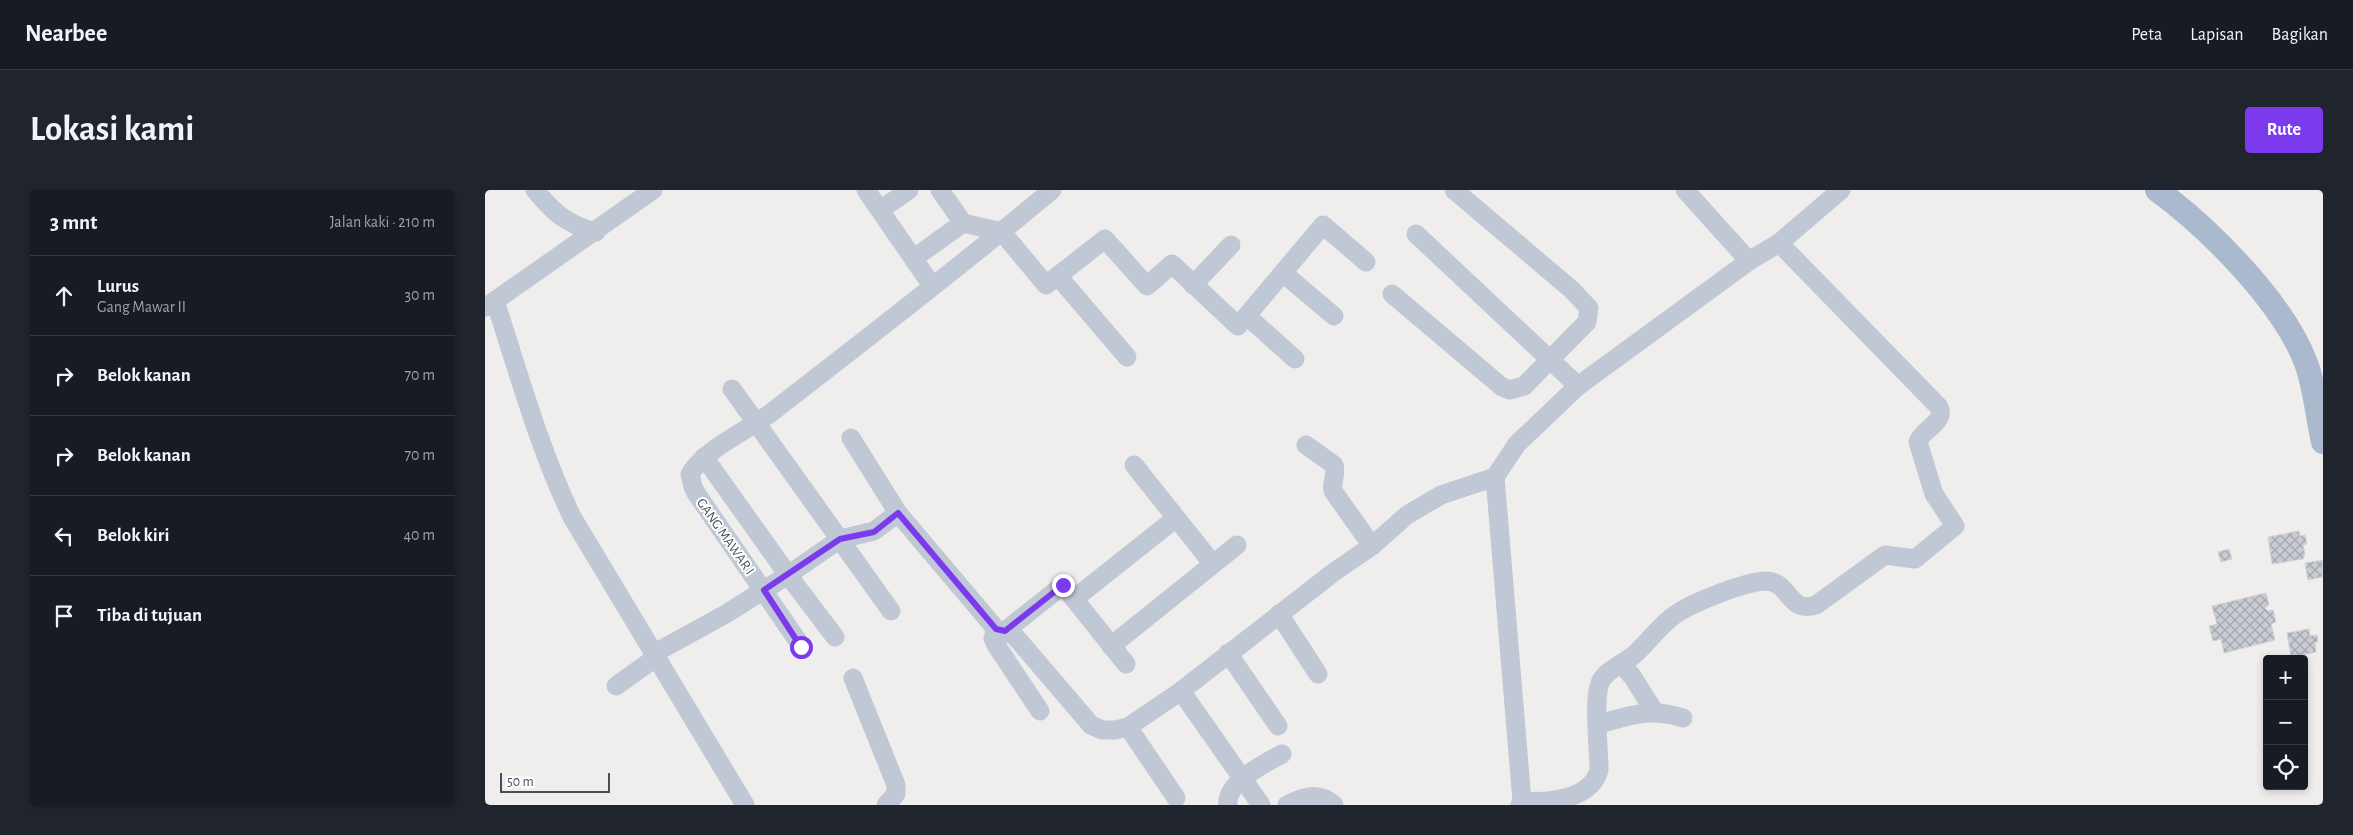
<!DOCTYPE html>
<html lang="id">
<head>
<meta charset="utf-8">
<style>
	body { margin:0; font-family:"Alegreya Sans",sans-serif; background:#20242c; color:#f1f3f6 }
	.controls { position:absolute; right:15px; bottom:15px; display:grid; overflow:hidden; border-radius:5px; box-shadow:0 2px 8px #0003 }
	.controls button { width:45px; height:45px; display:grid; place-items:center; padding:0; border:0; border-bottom:1px solid #363941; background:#171b24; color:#f1f3f6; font:25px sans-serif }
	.scale { position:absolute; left:15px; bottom:12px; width:110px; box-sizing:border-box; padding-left:5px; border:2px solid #444f5c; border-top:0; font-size:14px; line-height:18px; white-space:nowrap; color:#444f5c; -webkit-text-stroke:4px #fff; paint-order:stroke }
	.stop { position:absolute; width:15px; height:15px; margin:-11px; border:4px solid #7c3aed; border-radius:50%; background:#fff }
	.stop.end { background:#7c3aed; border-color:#fff; box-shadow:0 1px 5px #0008 }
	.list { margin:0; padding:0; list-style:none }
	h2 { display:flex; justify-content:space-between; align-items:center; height:65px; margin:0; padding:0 20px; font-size:21px }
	h2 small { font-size:16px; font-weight:400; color:#9ea1a6 }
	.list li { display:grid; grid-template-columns:32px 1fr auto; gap:15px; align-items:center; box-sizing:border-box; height:80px; padding:0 20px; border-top:1px solid #363941 }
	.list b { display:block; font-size:19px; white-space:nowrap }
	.list p { margin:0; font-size:16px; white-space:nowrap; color:#9ea1a6 }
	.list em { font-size:16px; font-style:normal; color:#9ea1a6 }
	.icon { flex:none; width:28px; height:28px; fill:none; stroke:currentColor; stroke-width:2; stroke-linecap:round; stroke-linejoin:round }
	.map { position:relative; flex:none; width:1838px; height:615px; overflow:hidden; border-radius:5px }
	header { display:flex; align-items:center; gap:30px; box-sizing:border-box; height:70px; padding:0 25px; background:#171b24; border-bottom:1px solid #363941 }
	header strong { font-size:24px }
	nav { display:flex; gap:28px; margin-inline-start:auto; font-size:18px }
	.intro { display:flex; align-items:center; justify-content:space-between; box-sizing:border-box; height:120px; padding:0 30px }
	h1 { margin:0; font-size:35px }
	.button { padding:12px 22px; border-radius:5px; background:#7c3aed; color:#fff; font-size:18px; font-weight:700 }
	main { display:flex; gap:30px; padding:0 30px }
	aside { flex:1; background:#171b24; border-radius:5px; box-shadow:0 2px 8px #0003 }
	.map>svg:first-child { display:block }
	.building { fill:url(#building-cross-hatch); stroke:#d1d2d9 }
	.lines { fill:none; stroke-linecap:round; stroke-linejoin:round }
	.minor { stroke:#bfc8d4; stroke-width:19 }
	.major { stroke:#abb9ce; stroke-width:24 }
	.route { stroke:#7c3aed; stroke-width:6 }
	.labels { text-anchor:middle; stroke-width:4; stroke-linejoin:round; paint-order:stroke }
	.street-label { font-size:14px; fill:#444f5c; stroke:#fff }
</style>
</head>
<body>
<header>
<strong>Nearbee</strong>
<nav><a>Peta</a><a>Lapisan</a><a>Bagikan</a></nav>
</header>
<div class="intro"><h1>Lokasi kami</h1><a class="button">Rute</a></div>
<main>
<aside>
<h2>3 mnt<small>Jalan kaki · 210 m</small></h2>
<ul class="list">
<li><svg class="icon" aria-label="ahead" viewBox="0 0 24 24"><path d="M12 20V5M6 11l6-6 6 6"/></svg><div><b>Lurus</b><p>Gang Mawar II</p></div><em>30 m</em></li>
<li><svg class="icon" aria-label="right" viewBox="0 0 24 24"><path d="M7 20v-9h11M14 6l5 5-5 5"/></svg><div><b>Belok kanan</b></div><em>70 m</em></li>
<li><svg class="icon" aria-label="right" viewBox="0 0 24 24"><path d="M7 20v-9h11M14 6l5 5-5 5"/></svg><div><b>Belok kanan</b></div><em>70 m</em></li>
<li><svg class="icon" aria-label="left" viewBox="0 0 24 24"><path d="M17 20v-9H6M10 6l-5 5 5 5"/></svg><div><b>Belok kiri</b></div><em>40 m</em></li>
<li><svg class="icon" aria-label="arrive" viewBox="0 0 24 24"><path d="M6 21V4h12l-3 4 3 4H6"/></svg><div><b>Tiba di tujuan</b></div></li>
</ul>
</aside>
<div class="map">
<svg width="1838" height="615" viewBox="0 0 1838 615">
	<defs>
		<pattern id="building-cross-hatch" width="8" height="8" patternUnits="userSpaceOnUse" patternTransform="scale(1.25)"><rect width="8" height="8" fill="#c9cbd3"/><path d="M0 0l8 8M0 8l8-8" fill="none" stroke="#a5a7ae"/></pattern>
	</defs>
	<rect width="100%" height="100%" fill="#f0eded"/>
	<g class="building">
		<path d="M1814 341 1815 346 1820 345 1822 354 1818 355 1820 364 1818 369 1787 374 1783 347Z"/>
		<path d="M1744 359 1747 369 1736 372 1733 362Z"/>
		<path d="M1838 370 1837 387 1823 390 1820 373Z"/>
		<path d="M1781 403 1784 415 1780 418 1783 421 1788 420 1791 432 1786 434 1790 450 1739 463 1736 449 1728 451 1724 436 1732 434 1727 416Z"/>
		<path d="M1824 439 1825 446 1832 445 1833 452H1830L1831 462 1806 467 1802 443Z"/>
	</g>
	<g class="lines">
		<g class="minor">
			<path d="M50 0C69 23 81 34 111 42"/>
			<path d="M381 0 441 87"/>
			<path d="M455 0 478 33 517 42 561 95 620 49 662 96 687 74 753 136 838 35 881 72"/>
			<path d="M1200 0 1264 71"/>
			<path d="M398 18 424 0"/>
			<path d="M931 44 1093 196"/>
			<path d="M432 66 478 33"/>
			<path d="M798 83 849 126"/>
			<path d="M573 86 642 167"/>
			<path d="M708 95 746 55"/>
			<path d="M907 104 1017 197 1025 200 1039 196 1102 132 1104 118 1087 100 969 0"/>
			<path d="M10 111C34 184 54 258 87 327L260 615"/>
			<path d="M1 117 168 0"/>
			<path d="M762 126 810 169"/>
			<path d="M247 199 406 421"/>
			<path d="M366 248 413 323"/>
			<path d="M821 255 849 275C852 285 846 292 848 301L887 356"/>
			<path d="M219 267 303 385 350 447"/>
			<path d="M649 275 728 374"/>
			<path d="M589 409 691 328"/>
			<path d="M794 424 833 484"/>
			<path d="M511 439 508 448 511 455 555 521"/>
			<path d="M520 441 578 395 641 474"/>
			<path d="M626 456 752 355"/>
			<path d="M317 457 211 303 208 297 205 284C221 258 262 241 287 222 381 149 475 77 567 0"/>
			<path d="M743 463 793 536"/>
			<path d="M168 464 239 425 303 385 355 349 389 341 413 323 511 439 529 445 606 535 617 540H630L643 537 696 501 849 382 887 356 922 325 956 305 1010 287"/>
			<path d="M1136 474 1147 486 1169 521"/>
			<path d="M368 488 411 595V604L401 615"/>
			<path d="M131 496 170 468"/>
			<path d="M696 501 776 615"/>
			<path d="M1114 534C1144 526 1166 517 1198 528"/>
			<path d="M643 537 691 608"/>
			<path d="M1037 611C1063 613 1106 610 1114 580 1114 559 1108 510 1115 493 1120 480 1140 473 1150 464 1164 451 1175 435 1191 424 1209 412 1259 392 1280 391 1306 391 1302 424 1331 415L1400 365 1430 369 1470 336 1449 304 1433 252C1438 238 1461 233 1454 217L1294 53"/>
			<path d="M743 615C740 593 780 573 797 564"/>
			<path d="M802 615C818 607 833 601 849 615"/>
			<path d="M1035 615 1037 611 1010 287 1032 254 1093 196 1264 71 1294 53 1356 0"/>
		</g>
		<path class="major" d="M1672 0C1724 38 1798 112 1821 173 1830 197 1832 226 1838 252"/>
	</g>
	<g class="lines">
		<path class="route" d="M316 457 279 400 355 349 389 342 413 323 511 439 520 441 578 395"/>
	</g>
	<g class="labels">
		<g class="street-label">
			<text transform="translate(241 346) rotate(55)" y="5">GANG MAWAR I</text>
		</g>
	</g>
</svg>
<div class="controls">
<button>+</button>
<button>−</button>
<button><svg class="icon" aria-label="locate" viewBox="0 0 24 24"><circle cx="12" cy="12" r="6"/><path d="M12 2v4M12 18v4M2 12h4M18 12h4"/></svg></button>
</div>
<div class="scale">50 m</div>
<div class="stop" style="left:316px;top:457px"></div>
<div class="stop end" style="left:578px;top:395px"></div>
</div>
</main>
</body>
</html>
